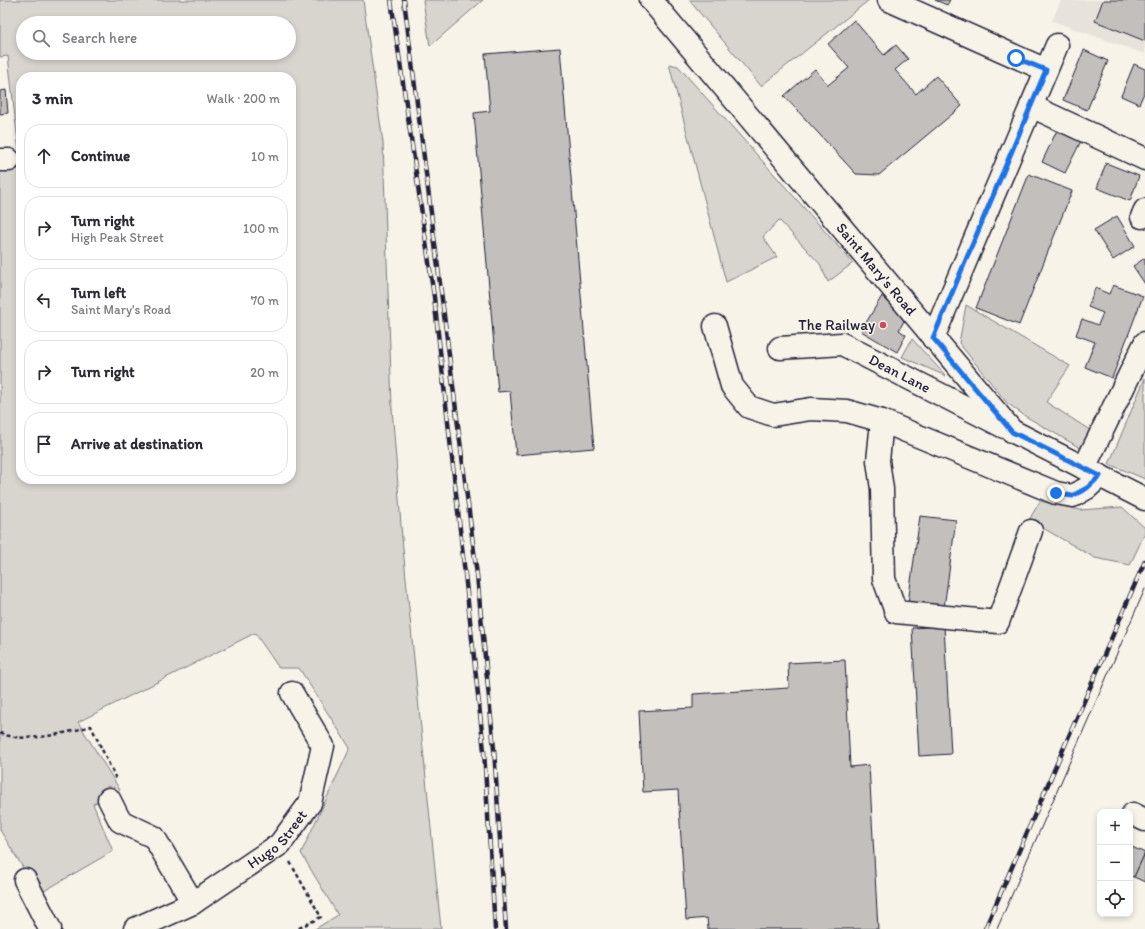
<!DOCTYPE html>
<html lang="en">
<head>
<meta charset="utf-8">
<style>
	body { margin:0; font-family:Itim,sans-serif; background:#f7f7f7; color:#2b2b33 }
	.controls { position:absolute; right:12px; bottom:12px; display:grid; overflow:hidden; border-radius:8px; box-shadow:0 2px 6px #0003 }
	.controls button { width:36px; height:36px; display:grid; place-items:center; padding:0; border:0; border-bottom:1px solid #e1e1e2; background:#fff; color:#2b2b33; font:20px sans-serif }
	.stop { position:absolute; width:12px; height:12px; margin:-9px; border:3px solid #1a73e8; border-radius:50%; background:#fff }
	.stop.end { background:#1a73e8; border-color:#fff; box-shadow:0 1px 4px #0008 }
	.list { margin:0; padding:0; list-style:none }
	h2 { display:flex; justify-content:space-between; align-items:center; height:52px; margin:0; padding:0 16px; font-size:17px }
	h2 small { font-size:13px; font-weight:400; color:#7c7c81 }
	.list li { display:grid; grid-template-columns:26px 1fr auto; gap:12px; align-items:center; box-sizing:border-box; height:64px; margin:0 8px 8px; padding:0 8px; border:1px solid #e1e1e2; border-radius:16px }
	.list b { display:block; font-size:15px; white-space:nowrap }
	.list p { margin:0; font-size:13px; white-space:nowrap; color:#7c7c81 }
	.list em { font-size:13px; font-style:normal; color:#7c7c81 }
	.icon { flex:none; width:22px; height:22px; fill:none; stroke:currentColor; stroke-width:2; stroke-linecap:round; stroke-linejoin:round }
	.map { position:relative; flex:none; width:1145px; height:929px; overflow:hidden }
	.search { position:absolute; background:#fff; box-shadow:0 2px 6px #0003; left:16px; top:16px; width:280px; height:44px; display:flex; align-items:center; gap:10px; box-sizing:border-box; padding:0 14px; border-radius:22px; color:#7c7c81; font-size:15px }
	.panel { position:absolute; background:#fff; box-shadow:0 2px 6px #0003; left:16px; top:72px; width:280px; height:412px; border-radius:16px }
	.map>svg:first-child { display:block }
	.built { fill:#e7e3db }
	.green { fill:#d8d5cf; stroke:#7d7c85; fill-rule:evenodd }
	.building { fill:#c2bfbd; stroke:#22223b }
	.lines { fill:none; stroke-linecap:round; stroke-linejoin:round }
	.minor-casing { stroke:#22223b; stroke-width:25 }
	.path { stroke:#22223b; stroke-width:2.5; stroke-dasharray:4 3; stroke-linecap:butt }
	.minor { stroke:#f7f3e8; stroke-width:22 }
	.tram { stroke:#22223b; stroke-width:1 }
	.rail-casing { stroke:#22223b; stroke-width:4.5 }
	.rail { stroke:#f7f3e8; stroke-width:3; stroke-dasharray:9; stroke-linecap:butt }
	.route { stroke:#1a73e8; stroke-width:5 }
	.poi-dot { fill:#d1495b; stroke:#f7f3e8; stroke-width:1.5 }
	.labels { text-anchor:middle; stroke-width:3; stroke-linejoin:round; paint-order:stroke }
	.street-label { font-size:15px; fill:#22223b; stroke:#f7f3e8 }
	.poi-label { font-size:15px; fill:#22223b; stroke:#f7f3e8; text-anchor:end }
</style>
</head>
<body>
<div class="map">
<svg width="1145" height="929" viewBox="0 0 1145 929">
	<rect width="100%" height="100%" fill="#f7f3e8"/>
	<filter id="ink" filterUnits="userSpaceOnUse"><feTurbulence type="fractalNoise" baseFrequency=".025" numOctaves="2"/><feDisplacementMap in="SourceGraphic" scale="8" xChannelSelector="R" yChannelSelector="G"/><feConvolveMatrix kernelMatrix="1 2 1 2 8 2 1 2 1" color-interpolation-filters="sRGB"/></filter>
	<g filter="url(#ink)">
		<path class="built" d="M1061 0H1145V54L1052 21Z"/>
		<g class="green">
			<path d="M0 0H363L383 143 392 408 402 538 441 929H315L338 915 301 853 350 748 299 668H279L255 633 78 722 120 790 93 804 113 851 39 894 0 830V170L21 169 8 56 0 57ZM23 23H289V53H23ZM21 77H291V479H21Z"/>
			<path d="M423 0H483L430 46Z"/>
			<path d="M689 0H869L761 86Z"/>
			<path d="M669 64 678 66 853 263 828 282 820 264 779 220 763 237 777 257 726 282Z"/>
			<path d="M966 305 1070 366 1046 402 1093 432 1082 449 1025 416 1007 403 959 343Z"/>
			<path d="M912 339 946 376 902 357Z"/>
			<path d="M1145 378V479L1109 464Z"/>
			<path d="M1040 501 1080 510 1122 507 1145 528V533L1130 565 1095 558 1029 520Z"/>
		</g>
		<g class="building">
			<path d="M935 0H950L947 5Z"/>
			<path d="M1103 0H1145V41L1095 21Z"/>
			<path d="M854 20 884 55 896 45 908 59 895 70 916 94 936 76 962 106 879 175 856 174 784 96 815 69 828 85 849 68 828 44Z"/>
			<path d="M560 48 594 448 516 455 510 391 498 392 474 113 490 111 485 54Z"/>
			<path d="M1084 50 1108 61 1087 110 1063 100Z"/>
			<path d="M1134 64 1145 69V91L1139 104 1121 96Z"/>
			<path d="M6 90 8 113 0 114V91Z"/>
			<path d="M1057 130 1081 141 1065 173 1042 162Z"/>
			<path d="M1106 163 1139 176 1130 201 1097 188Z"/>
			<path d="M1029 174 1072 191 1019 325 976 308Z"/>
			<path d="M1117 216 1135 246 1113 260 1094 230Z"/>
			<path d="M1145 258V284L1133 266Z"/>
			<path d="M1113 285 1143 296 1112 378 1085 367 1095 342 1076 335 1082 319 1098 325 1103 313 1088 307 1095 288 1109 294Z"/>
			<path d="M882 296 905 319 899 330 906 335 897 352 861 331Z"/>
			<path d="M920 516 956 520 944 608 908 603Z"/>
			<path d="M944 626 951 754 919 756 912 628Z"/>
			<path d="M845 660 850 767 869 765 878 929H708L707 918 686 920 678 790 643 792 639 711 693 708V694L789 688 788 663Z"/>
			<path d="M1130 846 1145 853 1134 877 1130 876Z"/>
			<path d="M1145 853V882L1134 877Z"/>
		</g>
		<g class="lines">
			<g class="minor-casing">
				<g id="minor">
					<path id="s1" d="M651 0 1012 431 1145 499"/>
					<path d="M889 0 1046 70"/>
					<path d="M1031 106 1145 159"/>
					<path d="M0 160H9"/>
					<path d="M1142 217 1145 210"/>
					<path d="M715 326 732 386 749 407 773 415 811 409 847 411 882 421"/>
					<path d="M933 338 1057 45"/>
					<path id="s2" d="M780 348 842 344 1004 427"/>
					<path d="M1084 468 1145 343"/>
					<path d="M1031 531 998 622 896 612 884 579 882 489 878 461 882 421 1056 493 1073 496 1087 488 1100 476"/>
					<path d="M109 799 120 821 154 837 193 903"/>
					<path d="M1133 814 1145 820"/>
					<path d="M25 880 50 929"/>
					<path id="s3" d="M135 929 193 903 280 844 310 803 323 746 292 693"/>
				</g>
			</g>
			<g class="path">
				<path d="M0 733C23 744 67 733 91 726L116 779"/>
				<path d="M290 862 321 917 297 929"/>
			</g>
			<use href="#minor" class="minor"/>
			<path class="tram" d="M997 929 1145 589"/>
			<g class="rail-casing">
				<g id="rail">
					<path d="M391 0 434 297 465 574 484 751 495 929"/>
					<path d="M404 0 477 575 494 749 506 929"/>
					<path d="M985 929 1145 561"/>
				</g>
			</g>
			<use href="#rail" class="rail"/>
		</g>
	</g>
	<g class="lines" filter="url(#ink)">
		<path class="route" d="M1016 58 1046 70 933 338 1012 432 1100 476 1087 488 1072 496 1056 493"/>
	</g>
	<circle class="poi-dot" cx="883" cy="325" r="4"/>
	<g class="labels">
		<g class="street-label">
			<text dy="5" stroke="none"><textPath href="#s1" startOffset="351">Saint Mary's Road</textPath></text>
			<text dy="5" stroke="none"><textPath href="#s2" startOffset="127">Dean Lane</textPath></text>
			<text dy="5" stroke="none"><textPath href="#s3" startOffset="170">Hugo Street</textPath></text>
		</g>
		<g class="poi-label">
			<text x="875" y="330">The Railway</text>
		</g>
	</g>
</svg>
<div class="controls">
<button>+</button>
<button>−</button>
<button><svg class="icon" aria-label="locate" viewBox="0 0 24 24"><circle cx="12" cy="12" r="6"/><path d="M12 2v4M12 18v4M2 12h4M18 12h4"/></svg></button>
</div>
<div class="stop" style="left:1016px;top:58px"></div>
<div class="stop end" style="left:1056px;top:493px"></div>
<div class="search"><svg class="icon" aria-label="search" viewBox="0 0 24 24"><circle cx="10" cy="10" r="6"/><path d="M15 15l6 6"/></svg>Search here</div>
<section class="panel">
<h2>3 min<small>Walk · 200 m</small></h2>
<ul class="list">
<li><svg class="icon" aria-label="ahead" viewBox="0 0 24 24"><path d="M12 20V5M6 11l6-6 6 6"/></svg><div><b>Continue</b></div><em>10 m</em></li>
<li><svg class="icon" aria-label="right" viewBox="0 0 24 24"><path d="M7 20v-9h11M14 6l5 5-5 5"/></svg><div><b>Turn right</b><p>High Peak Street</p></div><em>100 m</em></li>
<li><svg class="icon" aria-label="left" viewBox="0 0 24 24"><path d="M17 20v-9H6M10 6l-5 5 5 5"/></svg><div><b>Turn left</b><p>Saint Mary's Road</p></div><em>70 m</em></li>
<li><svg class="icon" aria-label="right" viewBox="0 0 24 24"><path d="M7 20v-9h11M14 6l5 5-5 5"/></svg><div><b>Turn right</b></div><em>20 m</em></li>
<li><svg class="icon" aria-label="arrive" viewBox="0 0 24 24"><path d="M6 21V4h12l-3 4 3 4H6"/></svg><div><b>Arrive at destination</b></div></li>
</ul>
</section>
</div>
</body>
</html>
